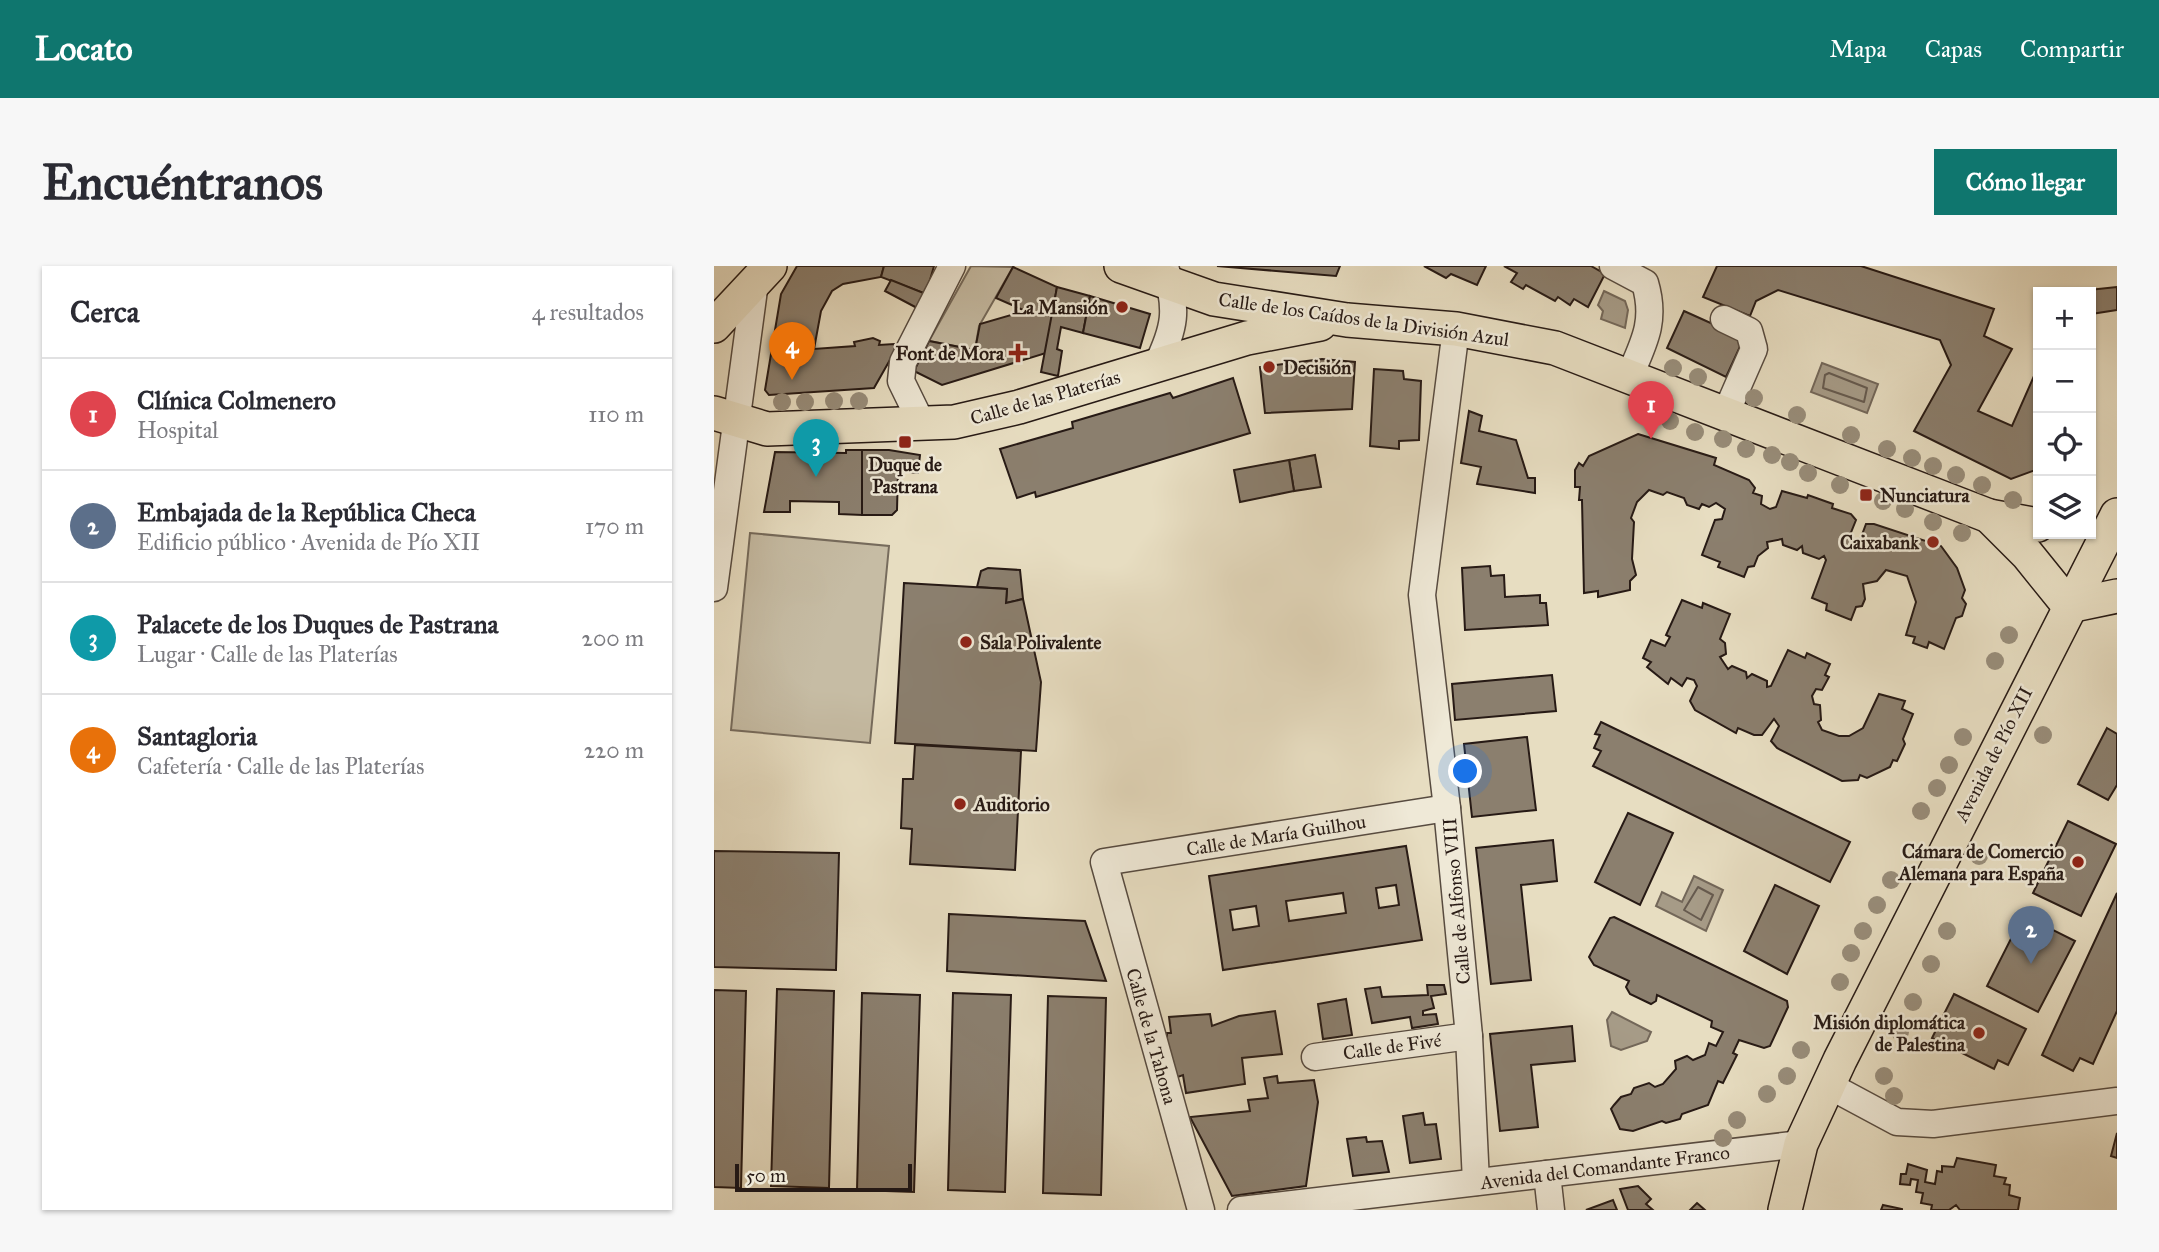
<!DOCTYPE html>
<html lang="es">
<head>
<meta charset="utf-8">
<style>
	body { margin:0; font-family:"IM FELL Great Primer",serif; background:#f7f7f7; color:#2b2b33 }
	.controls { position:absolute; right:21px; top:21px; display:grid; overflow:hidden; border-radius:0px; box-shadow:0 2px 5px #0004 }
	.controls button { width:63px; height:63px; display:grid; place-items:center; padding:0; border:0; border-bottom:2px solid #e1e1e2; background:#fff; color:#2b2b33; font:35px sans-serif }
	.scale { position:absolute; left:21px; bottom:18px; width:177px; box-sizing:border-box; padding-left:7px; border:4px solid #271a15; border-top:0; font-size:19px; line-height:24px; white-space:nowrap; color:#271a15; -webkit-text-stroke:5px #efe9d7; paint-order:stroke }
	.you { position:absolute; left:752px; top:506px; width:24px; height:24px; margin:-18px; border:5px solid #fff; border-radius:50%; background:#1a73e8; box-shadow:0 0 0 10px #1a73e833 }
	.badge { display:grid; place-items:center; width:46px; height:46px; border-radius:50%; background:#0f766e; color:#fff; font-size:23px; font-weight:700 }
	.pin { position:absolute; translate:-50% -58px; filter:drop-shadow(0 2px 4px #0008) }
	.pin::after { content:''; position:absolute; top:37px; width:24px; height:21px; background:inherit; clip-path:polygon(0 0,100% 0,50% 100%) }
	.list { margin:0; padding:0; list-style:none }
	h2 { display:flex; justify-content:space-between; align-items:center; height:91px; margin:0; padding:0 28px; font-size:30px }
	h2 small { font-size:23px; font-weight:400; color:#7c7c81 }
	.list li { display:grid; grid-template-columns:46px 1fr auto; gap:21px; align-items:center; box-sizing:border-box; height:112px; padding:0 28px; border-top:2px solid #e1e1e2 }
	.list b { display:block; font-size:26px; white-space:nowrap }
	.list p { margin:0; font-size:23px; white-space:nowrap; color:#7c7c81 }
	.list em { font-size:23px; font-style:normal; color:#7c7c81 }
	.icon { flex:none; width:38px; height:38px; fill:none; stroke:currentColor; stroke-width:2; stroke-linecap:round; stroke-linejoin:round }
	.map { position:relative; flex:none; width:1403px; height:944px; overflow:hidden; border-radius:0px }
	header { display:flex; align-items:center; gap:42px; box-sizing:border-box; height:98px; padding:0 35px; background:#0f766e; color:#fff }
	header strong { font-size:33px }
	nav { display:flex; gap:38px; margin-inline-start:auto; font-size:24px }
	.intro { display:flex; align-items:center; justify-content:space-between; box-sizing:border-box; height:168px; padding:0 42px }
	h1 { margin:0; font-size:49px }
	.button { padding:18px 32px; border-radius:0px; background:#0f766e; color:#fff; font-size:24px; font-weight:700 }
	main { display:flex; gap:42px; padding:0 42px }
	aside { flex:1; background:#fff; border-radius:0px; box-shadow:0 2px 5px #0004 }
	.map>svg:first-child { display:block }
	.green { fill:#c6bca4; stroke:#766b5c; stroke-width:2 }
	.water { fill:#a69b87; stroke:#736759; stroke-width:2 }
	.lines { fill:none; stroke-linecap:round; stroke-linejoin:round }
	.shore { stroke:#665a4e; stroke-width:2 }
	.building { fill:#8b7f6e; stroke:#271a15; stroke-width:2; fill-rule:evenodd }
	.minor-casing { stroke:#574b40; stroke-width:29 }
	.major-casing { stroke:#271a15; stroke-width:36 }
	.minor { stroke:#efe9d7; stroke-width:26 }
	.major { stroke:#e7ddc1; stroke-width:33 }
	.tree { fill:#988d7a }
	.poi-dot { fill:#8f2418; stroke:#efe9d7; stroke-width:2.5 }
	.labels { text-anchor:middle; stroke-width:5; stroke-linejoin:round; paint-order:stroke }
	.poi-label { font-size:19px; font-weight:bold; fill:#271a15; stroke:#efe9d7; text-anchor:end }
	.street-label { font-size:19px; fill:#271a15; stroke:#efe9d7 }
</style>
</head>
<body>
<header>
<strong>Locato</strong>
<nav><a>Mapa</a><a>Capas</a><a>Compartir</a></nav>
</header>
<div class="intro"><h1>Encuéntranos</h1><a class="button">Cómo llegar</a></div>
<main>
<aside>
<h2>Cerca<small>4 resultados</small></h2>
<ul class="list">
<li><span class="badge" style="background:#e0444e">1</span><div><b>Clínica Colmenero</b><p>Hospital</p></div><em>110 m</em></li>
<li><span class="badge" style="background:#5c6f8a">2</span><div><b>Embajada de la República Checa</b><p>Edificio público · Avenida de Pío XII</p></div><em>170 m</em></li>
<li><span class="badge" style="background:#0f9aa8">3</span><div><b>Palacete de los Duques de Pastrana</b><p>Lugar · Calle de las Platerías</p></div><em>200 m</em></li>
<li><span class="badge" style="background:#e8710a">4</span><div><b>Santagloria</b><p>Cafetería · Calle de las Platerías</p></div><em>220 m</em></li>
</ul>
</aside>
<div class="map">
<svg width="1403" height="944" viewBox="0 0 1403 944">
	<rect width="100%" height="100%" fill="#e7ddc1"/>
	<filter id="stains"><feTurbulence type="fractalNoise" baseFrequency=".00286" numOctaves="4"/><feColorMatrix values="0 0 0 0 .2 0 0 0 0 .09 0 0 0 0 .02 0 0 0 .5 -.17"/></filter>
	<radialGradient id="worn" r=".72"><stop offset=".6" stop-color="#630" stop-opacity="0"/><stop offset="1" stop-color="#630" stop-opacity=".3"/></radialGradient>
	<g class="green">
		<path d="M257 0 299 1 265 60 261 84 215 75Z"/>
		<path d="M36 267 175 280 156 477 17 464Z"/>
	</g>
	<g class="water">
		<path d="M890 25 911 35 914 44 911 62 887 53 889 45 884 39Z"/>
		<path d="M1108 97 1164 118 1153 147 1097 126Z"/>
		<path d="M980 610 1009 624 992 665 942 640 948 626 968 636Z"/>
		<path d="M898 746 937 766 933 775 907 784 897 780 893 754Z"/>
	</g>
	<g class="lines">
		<g class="shore">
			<path d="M1115 107 1153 122 1150 136 1109 122 1111 109Z"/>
			<path d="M984 621 999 629 987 654 970 644Z"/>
		</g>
	</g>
	<g class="building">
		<path d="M83 0H170L167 11 129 18 118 25 107 45 100 83 141 80 140 76 159 72 166 75 165 79 180 78 181 85 160 122 55 129 51 124 67 28Z"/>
		<path d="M170 0H220L212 28 167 11Z"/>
		<path d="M503 0H626L622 10Z"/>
		<path d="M710 0H772L763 19 737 8 732 12Z"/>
		<path d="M790 0H877L891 8 874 41 860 33 856 39 844 31 841 35 812 19 809 23 797 16 803 7Z"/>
		<path d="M1003 0H1147L1280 43 1270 70 1298 83 1264 145 1298 160 1324 101V203L1297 213 1200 165 1237 99 1226 74 1064 24 1042 35 1036 50 989 31Z"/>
		<path d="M299 1 343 21 332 87 228 119 200 105 215 75 261 84 266 58 304 47 306 49 316 47 282 32Z"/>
		<path d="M177 14 212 28 205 43 171 25Z"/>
		<path d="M343 21 376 30 369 67 347 61 343 83 348 85 344 110 327 106Z"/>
		<path d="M1403 21V44L1377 48V26H1356Z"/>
		<path d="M376 30 436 48 426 82 369 67Z"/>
		<path d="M970 45 1030 72 1012 111 953 82Z"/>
		<path d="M608 93 641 96 638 143 551 147 546 101Z"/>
		<path d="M660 103 689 105 690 113 707 115 705 174 685 175V183L656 180Z"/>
		<path d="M519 112 536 167 322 231 321 226 303 232 286 183 359 162 358 156 456 127 459 132Z"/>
		<path d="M755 145 768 150 765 165 802 174 814 212H821V227L763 218 767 201 747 197Z"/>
		<path d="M924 168 1002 192 1000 199 1035 214 1041 222 1039 227 1048 230 1047 238 1056 243 1062 241 1068 225 1093 232 1094 229 1119 238 1118 242 1137 248 1142 254 1136 269 1139 274H1146L1152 258H1160L1227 280 1243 302 1251 324 1248 332 1252 338 1248 350 1242 352 1230 383 1215 376 1213 382 1199 377 1201 371 1192 369 1202 336 1193 310 1172 304 1163 315 1149 318 1151 333 1148 340 1142 341 1137 354 1112 344 1113 338 1098 332 1112 294 1110 290 1105 293 1089 287 1088 280 1083 284 1069 279 1068 273 1053 276 1054 282 1044 290 1040 300 1034 301 1030 311 1004 301 1006 296 988 289 1001 254 1008 253 1011 243 1002 237 995 241 988 238 985 243 973 239 970 232 953 226 949 229 935 224 923 236 917 252 920 256 918 293 922 309 916 315V324L884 331V325L870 327 868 234H865L866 221H861V204L865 197 869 200 875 190Z"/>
		<path d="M132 184H148V249L125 248V236L76 235V246H50L61 186 132 187Z"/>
		<path d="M148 184H175L206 189 204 207 184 205 183 244 178 249H148Z"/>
		<path d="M601 189 607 221 580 225 575 194Z"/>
		<path d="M575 194 580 225 526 236 520 204Z"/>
		<path d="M776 300 777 310 790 309 791 331 826 329V337H832L834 359 751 364 748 302Z"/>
		<path d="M274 302 306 304 309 333 292 337 293 323 263 321 267 305Z"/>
		<path d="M190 317 293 323 292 337 309 333 327 416 322 485 181 477Z"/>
		<path d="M968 334 988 342 989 337 1016 348 1006 373 1011 377 1012 388 1006 391 1014 403 1018 400 1032 406 1033 412 1038 408 1053 415V421L1057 420 1074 384 1091 392 1093 387 1116 398 1111 409 1115 411 1108 424 1102 423 1098 430 1100 438 1106 439 1107 454 1104 456 1108 464 1125 470H1135L1149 462 1165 428 1191 435 1188 443 1199 448 1189 473 1191 478 1183 495 1179 494 1176 501 1153 512 1146 509 1144 514 1128 515 1063 482 1057 475 1065 460 1060 453 1048 469H1040L1024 462 1022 467 981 444 976 435 983 420 980 414 973 412 968 420 957 412 954 418 933 401 937 396 929 392 937 374 951 380 956 371 952 369Z"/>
		<path d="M838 409 842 445 741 454 738 418Z"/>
		<path d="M887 456 1136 576 1116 616 879 500 887 485 880 482 886 469 881 468Z"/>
		<path d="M1393 462 1403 468V519L1394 534 1364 518Z"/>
		<path d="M813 471 822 544 758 551 750 478Z"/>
		<path d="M201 479 307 485 301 604 196 598 198 563 187 562 189 513H199Z"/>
		<path d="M914 547 959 567 926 639 881 616Z"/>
		<path d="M1354 555 1402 578 1367 650 1319 627Z"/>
		<path d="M839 574 843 615 807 619 817 714 777 718 762 582Z"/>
		<path d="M692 580 708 674 509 704 495 610ZM682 619 685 639 665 642 662 622ZM629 627 632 647 575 655 572 635ZM542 640 545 660 519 664 516 644Z"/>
		<path d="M0 585 125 587 122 704 0 701Z"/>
		<path d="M1061 619 1105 640 1073 708 1030 685Z"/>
		<path d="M1403 627V745L1379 798 1366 792 1359 805 1328 789Z"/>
		<path d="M235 648 371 655 392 715 233 705Z"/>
		<path d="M1309 649 1361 675 1324 746 1273 720Z"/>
		<path d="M900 651 1073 735 1074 741 1056 780 1050 782 1025 774 1019 787 1023 789 1009 817 1004 815 994 839 968 848 966 853 952 857 948 855 919 865 906 863 897 843 900 839 907 831 917 828 920 822 935 817 941 821 949 818 962 803 961 795 973 790 979 794 991 789 995 777 1002 780 1009 766 997 761 998 755 943 729 942 735 937 738 916 728 912 721 915 715 880 699 875 691 896 652Z"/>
		<path d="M713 719H730L732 728 717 730 720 742 709 745V749L722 748 724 758 698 762 696 751 658 757 651 723 666 721 668 731 714 729Z"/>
		<path d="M63 723 120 725 115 922 57 920Z"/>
		<path d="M0 724 32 725 27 922 0 921Z"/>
		<path d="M148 727 206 729 200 926 143 924Z"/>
		<path d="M239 727 297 729 291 926 234 924Z"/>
		<path d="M1240 728 1312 763 1294 799 1284 794 1280 803 1218 772Z"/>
		<path d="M334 730 392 732 387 929 329 927Z"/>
		<path d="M632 733 638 769 609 773 604 738Z"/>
		<path d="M561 745 568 788 528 792 531 818 472 827 469 809 461 812 453 784V767H457L455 751 496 748 498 760 525 750Z"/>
		<path d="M858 760 861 795 817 799 824 861 786 865 776 768Z"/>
		<path d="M563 810 564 817 600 814 604 836 592 920 518 930 476 851 536 845 534 834 554 832 550 812Z"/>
		<path d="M709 847 711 859 722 858 727 893 696 897 689 850Z"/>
		<path d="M1403 867V892L1397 890Z"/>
		<path d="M652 871 653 876 668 875 675 906 639 910 633 873Z"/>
		<path d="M1243 892 1282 899 1280 910 1292 912 1290 918 1296 919 1295 929 1306 932 1304 944H1246L1242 939 1235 944H1217L1218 939 1207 937 1209 927 1202 926 1204 914 1197 913 1196 919 1186 918 1187 908H1192L1194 898 1213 904 1211 916 1221 918 1223 905 1228 906V900L1240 901Z"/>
		<path d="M924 920 937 933 932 938 939 944H914L906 923Z"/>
		<path d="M899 934 903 944H872Z"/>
		<path d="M983 937 991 944H976Z"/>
		<path d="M1169 939 1188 943V944H1167Z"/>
	</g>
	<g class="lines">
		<g class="minor-casing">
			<g id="minor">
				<path d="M899 0 931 17C942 54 931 75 916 109"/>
				<path d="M1010 53 1035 65 1040 83 1012 147"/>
				<path d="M742 63 708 329 733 542 755 770 762 916"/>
				<path d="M443 99C461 62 464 44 452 4"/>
				<path d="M208 158 187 115 189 96 238 0"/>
				<path d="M0 322 41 16"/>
				<path d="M601 791 755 770"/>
				<path d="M1114 819 1183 856 1219 858 1403 835"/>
				<path d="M833 908 837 944"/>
				<path d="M487 944 390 596 733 542"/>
				<path d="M527 944 1087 878"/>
			</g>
		</g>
		<g class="major-casing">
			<g id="major">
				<path d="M407 0 500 33 633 54 742 63 841 82 1275 250 1324 259"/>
				<path d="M0 60 56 0"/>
				<path d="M0 147 53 163 240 156 305 141 533 72 606 58"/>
				<path d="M1275 250 1313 288 1355 340"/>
				<path d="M1355 340 1403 330"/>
				<path d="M1071 944 1087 878 1126 794 1403 249"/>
			</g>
		</g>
		<use href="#minor" class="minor"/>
		<use href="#major" class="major"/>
	</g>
	<g class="tree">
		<circle cx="959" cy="102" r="9"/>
		<circle cx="984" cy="111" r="9"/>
		<circle cx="1040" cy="132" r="9"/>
		<circle cx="120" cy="135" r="9"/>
		<circle cx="145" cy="135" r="9"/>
		<circle cx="68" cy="136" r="9"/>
		<circle cx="91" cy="136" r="9"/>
		<circle cx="1083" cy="149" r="9"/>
		<circle cx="956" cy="155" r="9"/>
		<circle cx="981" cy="166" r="9"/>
		<circle cx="1137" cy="169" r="9"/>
		<circle cx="1009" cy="173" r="9"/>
		<circle cx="1032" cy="183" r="9"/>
		<circle cx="1173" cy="183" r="9"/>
		<circle cx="1058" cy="189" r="9"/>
		<circle cx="1198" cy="192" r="9"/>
		<circle cx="1076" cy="196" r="9"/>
		<circle cx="1219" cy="200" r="9"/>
		<circle cx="1094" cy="207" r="9"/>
		<circle cx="1242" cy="209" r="9"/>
		<circle cx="1126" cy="219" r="9"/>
		<circle cx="1268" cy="219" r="9"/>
		<circle cx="1299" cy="234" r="9"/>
		<circle cx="1169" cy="235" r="9"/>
		<circle cx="1191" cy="243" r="9"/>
		<circle cx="1219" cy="256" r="9"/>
		<circle cx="1248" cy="267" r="9"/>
		<circle cx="1295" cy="369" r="9"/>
		<circle cx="1281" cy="395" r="9"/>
		<circle cx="1329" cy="469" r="9"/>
		<circle cx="1249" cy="471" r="9"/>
		<circle cx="1235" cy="499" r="9"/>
		<circle cx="1223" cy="522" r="9"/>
		<circle cx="1207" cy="545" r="9"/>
		<circle cx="1265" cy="590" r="9"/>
		<circle cx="1177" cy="614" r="9"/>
		<circle cx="1163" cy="639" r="9"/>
		<circle cx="1149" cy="665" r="9"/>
		<circle cx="1233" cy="665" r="9"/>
		<circle cx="1137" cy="687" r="9"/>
		<circle cx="1217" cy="698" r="9"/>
		<circle cx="1126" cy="716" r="9"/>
		<circle cx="1199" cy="736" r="9"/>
		<circle cx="1186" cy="766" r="9"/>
		<circle cx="1087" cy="784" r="9"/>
		<circle cx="1073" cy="810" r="9"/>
		<circle cx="1170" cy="810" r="9"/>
		<circle cx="1053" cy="828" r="9"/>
		<circle cx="1180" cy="830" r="9"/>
		<circle cx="1023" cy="854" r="9"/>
		<circle cx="1009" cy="872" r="9"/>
	</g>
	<g class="poi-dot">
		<circle cx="408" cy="41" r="7"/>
		<path d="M300.5 76.5h7v7h7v7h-7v7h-7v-7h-7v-7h7z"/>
		<circle cx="555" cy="101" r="7"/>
		<rect x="184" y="169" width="14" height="14" rx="3.5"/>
		<rect x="1145" y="222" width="14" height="14" rx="3.5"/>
		<circle cx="1219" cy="276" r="7"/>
		<circle cx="252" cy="376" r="7"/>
		<circle cx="246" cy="538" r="7"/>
		<circle cx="1364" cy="596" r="7"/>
		<circle cx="1265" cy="767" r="7"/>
	</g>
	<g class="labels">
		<g class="poi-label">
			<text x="394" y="48">La Mansión</text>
			<text x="290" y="94">Font de Mora</text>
			<text x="569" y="108" text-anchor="start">Decisión</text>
			<text x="191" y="205" text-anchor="middle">Duque de<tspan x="191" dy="22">Pastrana</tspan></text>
			<text x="1166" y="236" text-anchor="start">Nunciatura</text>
			<text x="1205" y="283">Caixabank</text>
			<text x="266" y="383" text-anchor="start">Sala Polivalente</text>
			<text x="260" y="545" text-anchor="start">Auditorio</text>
			<text x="1350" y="592">Cámara de Comercio<tspan x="1350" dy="22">Alemana para España</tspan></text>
			<text x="1251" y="763">Misión diplomática<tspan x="1251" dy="22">de Palestina</tspan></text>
		</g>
		<g class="street-label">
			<text transform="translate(650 53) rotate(8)" y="7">Calle de los Caídos de la División Azul</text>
			<text transform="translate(331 131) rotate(-16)" y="7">Calle de las Platerías</text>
			<text transform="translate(1279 488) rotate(-63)" y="7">Avenida de Pío XII</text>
			<text transform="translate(562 569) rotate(-9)" y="7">Calle de María Guilhou</text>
			<text transform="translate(742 635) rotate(-95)" y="7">Calle de Alfonso VIII</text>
			<text transform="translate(438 770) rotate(74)" y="7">Calle de la Tahona</text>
			<text transform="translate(678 780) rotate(-8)" y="7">Calle de Fivé</text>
			<text transform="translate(891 901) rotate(-7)" y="7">Avenida del Comandante Franco</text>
		</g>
	</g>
	<rect width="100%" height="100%" filter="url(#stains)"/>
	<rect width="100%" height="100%" fill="url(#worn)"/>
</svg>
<div class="controls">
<button>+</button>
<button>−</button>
<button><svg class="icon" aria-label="locate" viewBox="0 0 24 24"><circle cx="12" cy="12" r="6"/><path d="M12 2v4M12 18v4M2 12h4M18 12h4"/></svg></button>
<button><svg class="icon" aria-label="layers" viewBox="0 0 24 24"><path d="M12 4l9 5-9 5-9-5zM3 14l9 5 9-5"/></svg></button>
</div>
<div class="scale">50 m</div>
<div class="you"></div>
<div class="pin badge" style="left:937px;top:173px;background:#e0444e">1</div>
<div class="pin badge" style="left:1317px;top:698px;background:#5c6f8a">2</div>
<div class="pin badge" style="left:102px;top:211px;background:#0f9aa8">3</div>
<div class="pin badge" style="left:78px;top:114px;background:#e8710a">4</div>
</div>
</main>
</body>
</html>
